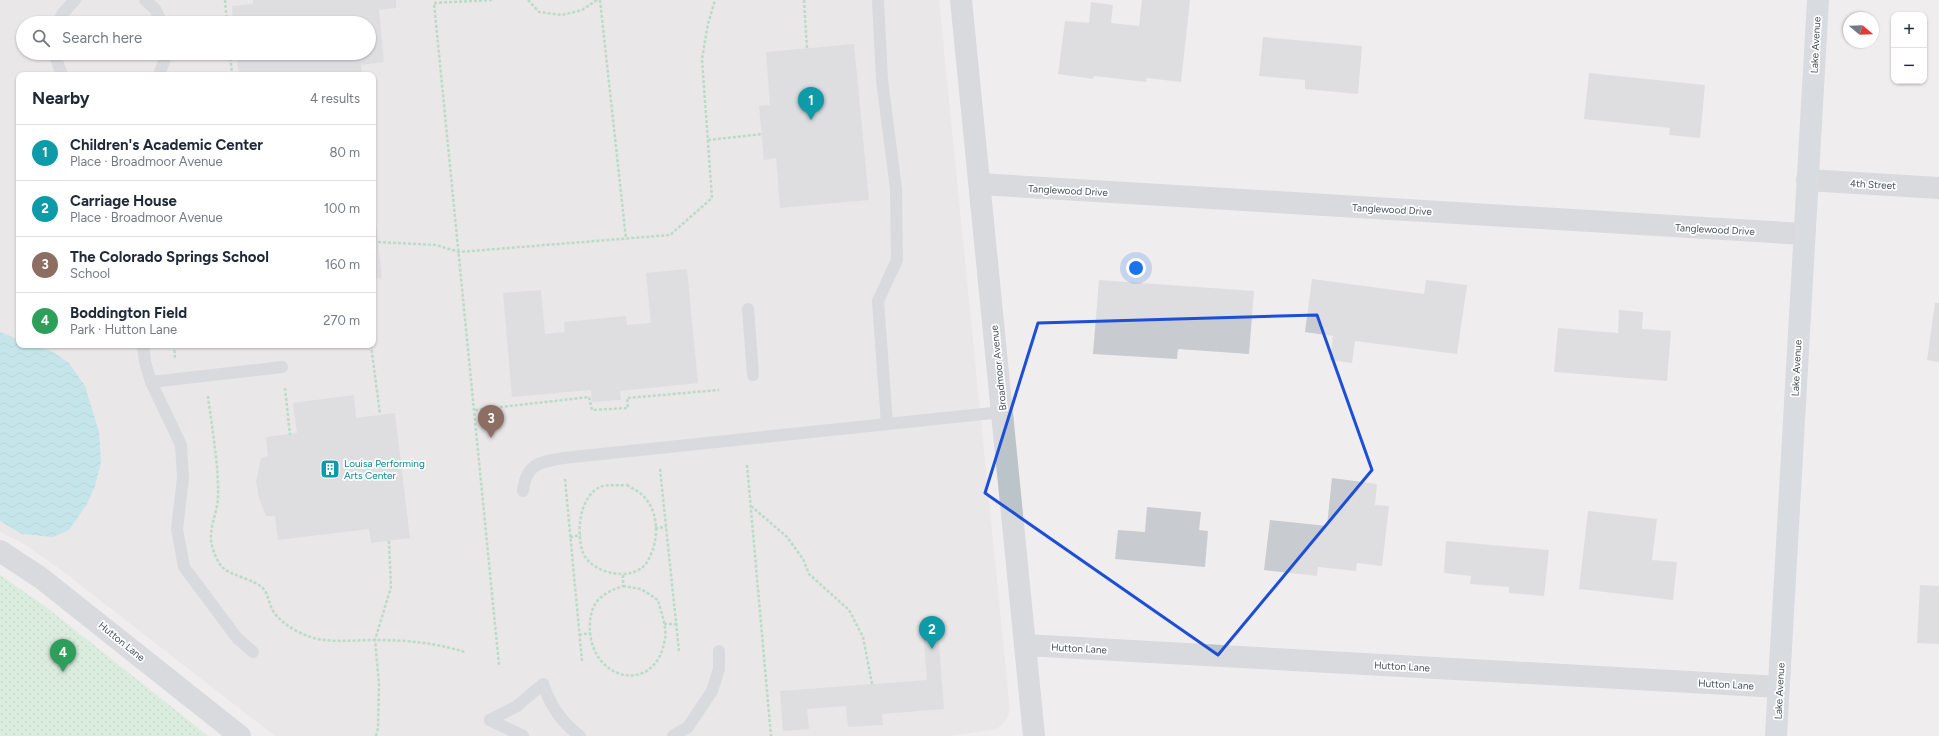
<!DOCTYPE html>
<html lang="en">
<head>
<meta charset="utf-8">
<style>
	body { margin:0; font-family:Figtree,sans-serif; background:#f6f6f7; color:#1f2937 }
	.controls { position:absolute; right:12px; top:12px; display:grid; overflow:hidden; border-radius:8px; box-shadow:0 1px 3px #0004 }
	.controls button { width:36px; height:36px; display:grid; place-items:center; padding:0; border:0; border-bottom:1px solid #e0e1e3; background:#fff; color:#1f2937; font:20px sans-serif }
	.compass { position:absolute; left:1843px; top:12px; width:36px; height:36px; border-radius:50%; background:#fff; box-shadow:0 1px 3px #0004; rotate:109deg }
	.you { position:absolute; left:1136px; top:268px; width:14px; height:14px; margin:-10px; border:3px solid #fff; border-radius:50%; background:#1a73e8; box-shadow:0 0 0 6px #1a73e833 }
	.badge { display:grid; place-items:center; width:26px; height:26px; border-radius:50%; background:#2686d1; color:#fff; font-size:13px; font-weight:700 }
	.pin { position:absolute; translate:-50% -33px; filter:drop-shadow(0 1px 2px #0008) }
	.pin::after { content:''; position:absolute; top:21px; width:14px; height:12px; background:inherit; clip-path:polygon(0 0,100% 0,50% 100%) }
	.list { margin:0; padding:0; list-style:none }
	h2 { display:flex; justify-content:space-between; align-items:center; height:52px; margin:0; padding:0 16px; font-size:17px }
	h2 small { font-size:13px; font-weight:400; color:#747a83 }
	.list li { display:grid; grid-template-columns:26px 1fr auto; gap:12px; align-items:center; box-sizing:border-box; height:56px; padding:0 16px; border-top:1px solid #e0e1e3 }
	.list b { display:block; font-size:15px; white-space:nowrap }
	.list p { margin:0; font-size:13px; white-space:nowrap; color:#747a83 }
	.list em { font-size:13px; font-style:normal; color:#747a83 }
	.icon { flex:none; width:22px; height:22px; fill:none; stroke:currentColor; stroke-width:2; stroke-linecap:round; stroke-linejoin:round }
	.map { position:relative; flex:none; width:1939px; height:736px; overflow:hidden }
	.search { position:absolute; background:#fff; box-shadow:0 1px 3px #0004; left:16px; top:16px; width:360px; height:44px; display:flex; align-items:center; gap:10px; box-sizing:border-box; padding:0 14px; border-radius:22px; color:#747a83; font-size:15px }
	.panel { position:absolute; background:#fff; box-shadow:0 1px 3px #0004; left:16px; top:72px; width:360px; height:276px; border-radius:8px }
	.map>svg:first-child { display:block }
	.education { fill:#e1dfdf; fill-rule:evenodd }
	.green { fill:url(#green-dots) }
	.water { fill:url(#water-waves) }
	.building { fill:#c8cbcf }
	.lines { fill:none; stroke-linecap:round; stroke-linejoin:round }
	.path { stroke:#79c697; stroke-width:2.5; stroke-dasharray:3 2; stroke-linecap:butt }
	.service { stroke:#bac4c9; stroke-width:12 }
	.minor { stroke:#bac4c9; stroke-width:22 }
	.secondary { stroke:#bac6ce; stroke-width:22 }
	.marked { fill:none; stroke:#1d4ed8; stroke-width:3; stroke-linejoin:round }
	.labels { text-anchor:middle; stroke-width:3.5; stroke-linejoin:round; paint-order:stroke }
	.street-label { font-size:10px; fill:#475359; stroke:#fff }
	.culture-label { font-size:10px; fill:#0d838f; stroke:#fff; text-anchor:start }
</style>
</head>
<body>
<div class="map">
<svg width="1939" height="736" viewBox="0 0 1939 736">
	<defs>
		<pattern id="green-dots" width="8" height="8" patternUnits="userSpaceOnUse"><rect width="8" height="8" fill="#beebca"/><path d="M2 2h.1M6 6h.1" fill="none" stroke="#9cc1a7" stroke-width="1.8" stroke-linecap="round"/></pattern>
		<pattern id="water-waves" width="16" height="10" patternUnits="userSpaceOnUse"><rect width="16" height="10" fill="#8fdee5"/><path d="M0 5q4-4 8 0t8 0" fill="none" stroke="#77b7bd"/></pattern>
	</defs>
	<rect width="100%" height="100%" fill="#f0edee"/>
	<path class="education" d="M0 0H939L1010 711 1006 720 997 729 949 736H275L56 566 24 544 0 532ZM23 23H369V53H23ZM19 75H373V345H19Z"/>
	<path class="green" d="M0 575 46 607 208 736H0Z"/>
	<path class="water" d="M0 332 19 340V345H35L53 352 69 363 85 386 99 432 101 462 95 486 87 504 69 530 53 537 22 534 0 521Z"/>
	<g class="building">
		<path d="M253 0H396V8L379 10 384 62 361 65 362 75H239L236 53H369V23H233L232 6 253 4Z"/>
		<path d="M1142 0H1190L1181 82 1147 78 1146 82 1094 76 1093 79 1058 74 1065 21 1089 23 1091 2 1113 5 1111 23 1139 26Z"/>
		<path d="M1263 37 1362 46 1358 94 1305 89V80L1259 76Z"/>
		<path d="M854 44 869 200 780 208 776 158 764 160 759 106 770 105 766 52Z"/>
		<path d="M1589 73 1705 85 1700 138 1669 135 1670 128 1584 119Z"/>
		<path d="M373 197 382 278 373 279Z"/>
		<path d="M687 269 698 383 620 391 621 400 592 402 591 390 512 397 503 293 541 290 545 334 565 332 564 322 626 316 627 325 651 323 646 273Z"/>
		<path d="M1312 279 1424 294 1426 280 1467 285 1457 354 1355 341 1352 363 1330 360 1333 336 1305 332Z"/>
		<path d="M1099 280 1254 291 1249 354 1178 349 1177 359 1093 354Z"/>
		<path d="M1935 303H1939V362L1927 360Z"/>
		<path d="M1619 310 1643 312 1642 329 1671 331 1667 381 1554 372 1558 328 1618 333Z"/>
		<path d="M354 395 356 418 395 413 410 538 371 543 369 529 278 540 275 516H266L259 498 256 481 261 458 268 456 266 437 297 433 293 403Z"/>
		<path d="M1332 478 1377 484 1375 505 1389 506 1382 566 1357 563 1356 571 1318 567 1317 576 1264 570 1270 520 1327 526Z"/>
		<path d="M1147 507 1201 512 1199 530 1208 531 1205 567 1115 559 1118 530 1145 532Z"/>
		<path d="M1588 511 1657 519 1652 560 1677 562 1673 600 1579 589Z"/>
		<path d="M1446 541 1549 550 1544 596 1509 593V587L1470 584 1471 576 1444 573Z"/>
		<path d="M1920 585 1939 586V644L1917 643Z"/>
		<path d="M937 617 944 709 882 714 883 725 848 727 846 706 807 709 809 729 783 731 780 691 927 680 922 618Z"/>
	</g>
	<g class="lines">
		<g class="path">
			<path d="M225 0 227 23"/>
			<path d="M492 0 434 3 499 665"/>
			<path d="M528 0 539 12 562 15 582 10 597 0"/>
			<path d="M600 0 626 239"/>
			<path d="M804 0 807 48"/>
			<path d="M230 53 232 75"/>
			<path d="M708 140 763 134"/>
			<path d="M378 242 436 245 459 252 670 235 712 198 702 59 708 24 715 0"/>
			<path d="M174 345 175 358"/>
			<path d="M371 345 380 414"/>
			<path d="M285 388 290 435"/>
			<path d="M208 396C212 430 219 464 218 499 217 512 210 526 211 540 212 548 216 559 221 566 231 577 258 579 265 591 269 597 269 605 273 611 283 626 306 638 324 640 341 642 358 640 376 640 406 640 436 643 465 652"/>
			<path d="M475 410 589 397 592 410 628 408 627 398 719 390"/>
			<path d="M747 465 771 736"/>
			<path d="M660 469 679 651"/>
			<path d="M565 479 582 661"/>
			<path d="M627 485C631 488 636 490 640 493 660 509 660 541 647 562 634 583 592 574 583 553 576 533 579 497 600 487 606 484 619 486 627 485Z"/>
			<path d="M751 506 787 537 803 559 809 574 849 610 863 637 872 684"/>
			<path d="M655 528 666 527"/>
			<path d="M570 537 581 535"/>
			<path d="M623 575V586"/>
			<path d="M623 586 641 589 658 600C661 612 667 627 665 639 655 699 586 679 590 623 591 601 603 593 623 586Z"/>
			<path d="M664 624H677"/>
			<path d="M579 635 590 633"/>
			<path d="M376 736 378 728 379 684 375 640 391 587 389 541"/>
		</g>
		<g class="service">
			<path d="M145 0 155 9 162 23"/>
			<path d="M878 0 882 80 896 189 897 260 878 301 887 424"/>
			<path d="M58 23 63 13 75 0"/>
			<path d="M54 53 62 75"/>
			<path d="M159 75 167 53"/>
			<path d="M748 309 753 375"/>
			<path d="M143 345 145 362 151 382 181 445 183 478 177 529 184 567 237 638 253 652"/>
			<path d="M151 382 282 367"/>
			<path d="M523 491C526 464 539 462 563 458L1002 412"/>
			<path d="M490 720 517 706 543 684C550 705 562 723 580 736"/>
			<path d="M490 720 523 736"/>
			<path d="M673 736 688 727 712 691 719 669V651"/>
		</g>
		<g class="minor">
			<path d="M961 0 1034 736"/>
			<path d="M1807 180 1939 188"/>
			<path d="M980 184 1803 234"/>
			<path d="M0 551 41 578 240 736"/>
			<path d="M1025 645 1779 687"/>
		</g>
		<path class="secondary" d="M1776 736 1818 0"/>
	</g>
	<path d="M0 0H1939V736H0ZM1317 315 1372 470 1218 655 985 493 1038 323Z" fill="#f0edee" fill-opacity=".55" fill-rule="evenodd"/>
	<path class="marked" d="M1317 315 1372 470 1218 655 985 493 1038 323Z"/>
	<defs>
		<g id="building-square" transform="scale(1)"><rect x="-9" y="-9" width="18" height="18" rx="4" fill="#0f9aa8" stroke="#fff"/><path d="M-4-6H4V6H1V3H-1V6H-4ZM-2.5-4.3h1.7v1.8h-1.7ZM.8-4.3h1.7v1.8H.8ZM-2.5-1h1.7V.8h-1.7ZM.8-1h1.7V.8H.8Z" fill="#fff"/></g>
	</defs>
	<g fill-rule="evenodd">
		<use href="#building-square" x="330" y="469"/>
	</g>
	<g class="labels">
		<g class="street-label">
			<text transform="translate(1815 45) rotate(-87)" y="4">Lake Avenue</text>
			<text transform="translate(1873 184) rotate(3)" y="4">4th Street</text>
			<text transform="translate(1068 190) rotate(3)" y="4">Tanglewood Drive</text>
			<text transform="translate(1392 209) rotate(3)" y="4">Tanglewood Drive</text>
			<text transform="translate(1715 229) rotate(3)" y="4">Tanglewood Drive</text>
			<text transform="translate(998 368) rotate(-96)" y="4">Broadmoor Avenue</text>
			<text transform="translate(1796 368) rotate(-87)" y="4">Lake Avenue</text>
			<text transform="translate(122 641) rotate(39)" y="4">Hutton Lane</text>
			<text transform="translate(1079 648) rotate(3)" y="4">Hutton Lane</text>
			<text transform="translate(1402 666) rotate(3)" y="4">Hutton Lane</text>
			<text transform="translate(1726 684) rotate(3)" y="4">Hutton Lane</text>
			<text transform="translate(1779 691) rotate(-87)" y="4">Lake Avenue</text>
		</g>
		<g class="culture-label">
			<text x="344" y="467">Louisa Performing<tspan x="344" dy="12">Arts Center</tspan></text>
		</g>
	</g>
</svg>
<div class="controls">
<button>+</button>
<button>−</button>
</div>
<svg class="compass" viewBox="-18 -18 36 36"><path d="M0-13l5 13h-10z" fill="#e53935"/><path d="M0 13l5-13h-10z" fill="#747a83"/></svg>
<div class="you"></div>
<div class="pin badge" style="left:811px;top:120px;background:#0f9aa8">1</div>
<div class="pin badge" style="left:932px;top:649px;background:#0f9aa8">2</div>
<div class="pin badge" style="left:491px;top:438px;background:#8d6e63">3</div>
<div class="pin badge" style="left:63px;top:672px;background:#2e9e5b">4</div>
<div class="search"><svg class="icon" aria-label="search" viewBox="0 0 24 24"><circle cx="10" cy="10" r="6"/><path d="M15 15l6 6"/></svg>Search here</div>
<section class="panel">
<h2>Nearby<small>4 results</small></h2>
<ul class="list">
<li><span class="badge" style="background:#0f9aa8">1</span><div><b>Children's Academic Center</b><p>Place · Broadmoor Avenue</p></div><em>80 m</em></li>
<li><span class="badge" style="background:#0f9aa8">2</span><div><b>Carriage House</b><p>Place · Broadmoor Avenue</p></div><em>100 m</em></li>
<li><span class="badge" style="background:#8d6e63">3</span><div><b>The Colorado Springs School</b><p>School</p></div><em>160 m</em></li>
<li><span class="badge" style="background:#2e9e5b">4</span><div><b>Boddington Field</b><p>Park · Hutton Lane</p></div><em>270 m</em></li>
</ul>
</section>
</div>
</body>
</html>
